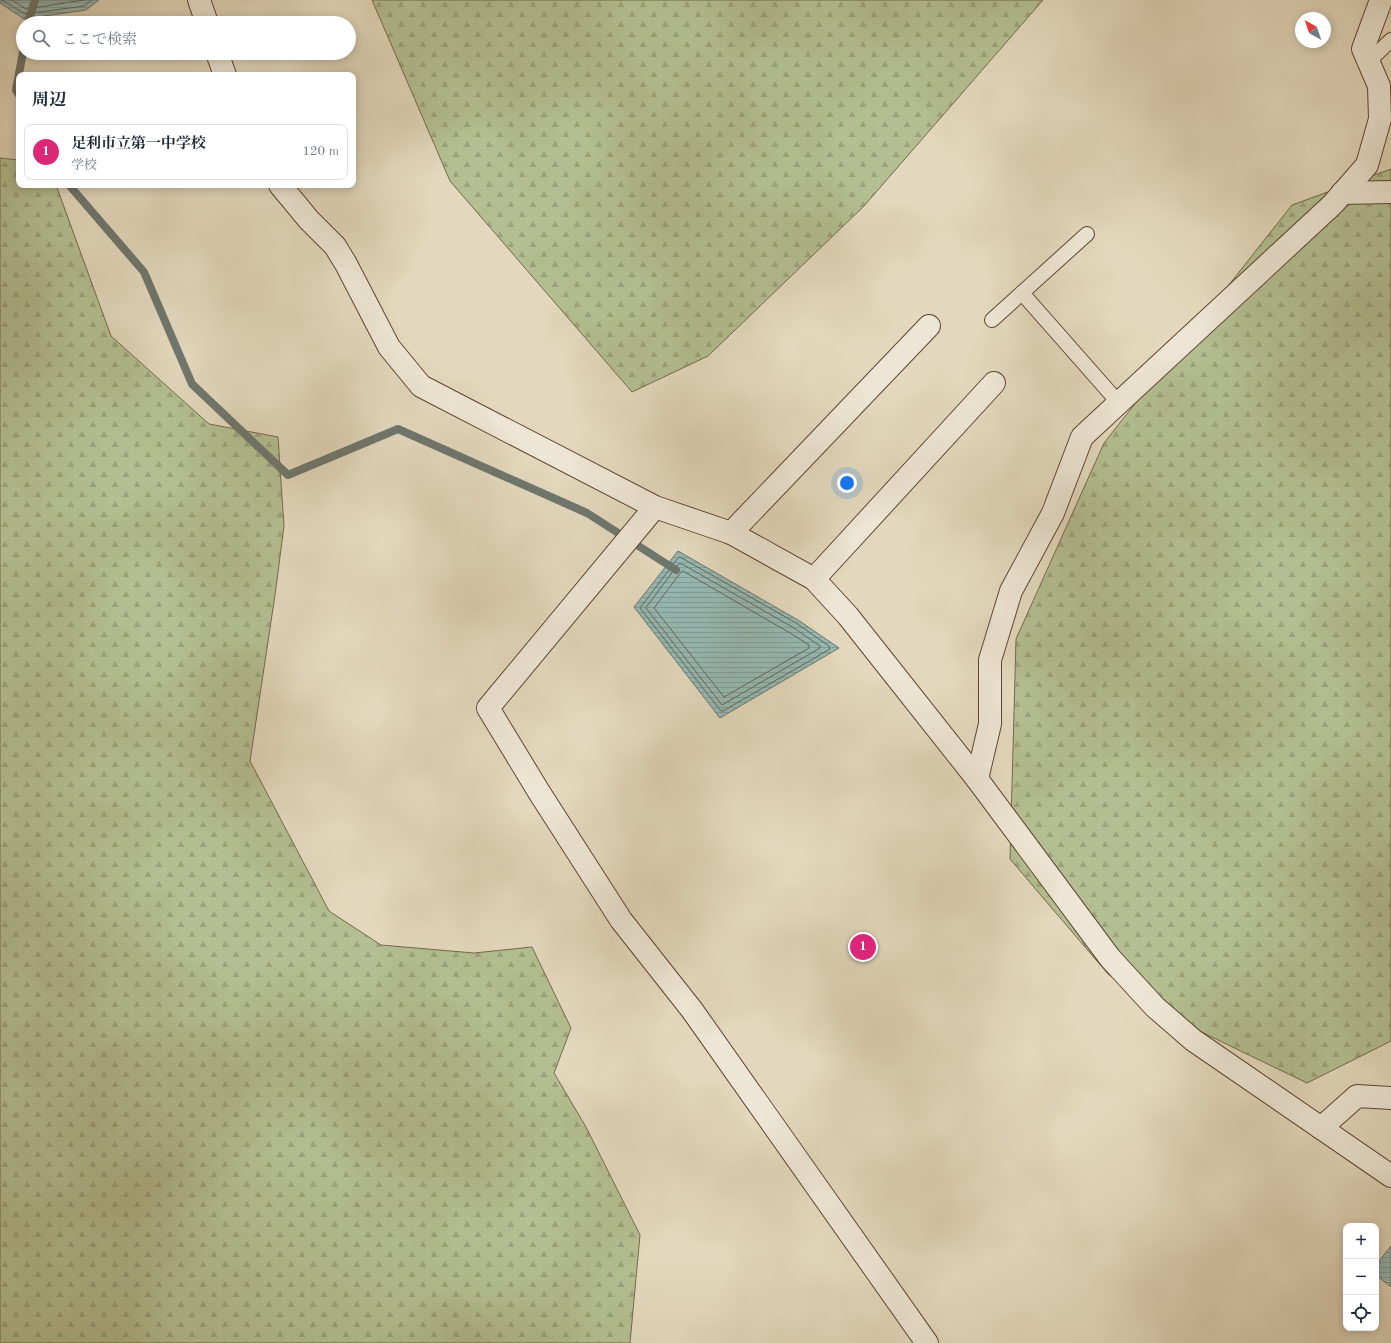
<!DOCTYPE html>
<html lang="ja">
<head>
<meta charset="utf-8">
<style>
	body { margin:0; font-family:"Old Standard TT","Noto Serif JP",serif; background:#f6f6f7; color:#1f2937 }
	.controls { position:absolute; right:12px; bottom:12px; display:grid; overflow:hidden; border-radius:8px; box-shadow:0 2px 10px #0003 }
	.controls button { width:36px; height:36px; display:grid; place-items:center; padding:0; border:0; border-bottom:1px solid #e0e1e3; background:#fff; color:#1f2937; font:20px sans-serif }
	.compass { position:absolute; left:1295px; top:12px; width:36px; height:36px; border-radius:50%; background:#fff; box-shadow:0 2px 10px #0003; rotate:320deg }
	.you { position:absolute; left:847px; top:483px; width:14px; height:14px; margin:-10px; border:3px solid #fff; border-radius:50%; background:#1a73e8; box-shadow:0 0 0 6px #1a73e833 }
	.badge { display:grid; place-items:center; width:26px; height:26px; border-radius:50%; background:#db2777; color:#fff; font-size:13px; font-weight:700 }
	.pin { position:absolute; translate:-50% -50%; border:2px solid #fff; box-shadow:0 1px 4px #0006 }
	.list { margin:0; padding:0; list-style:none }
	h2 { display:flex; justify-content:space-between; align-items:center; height:52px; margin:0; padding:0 16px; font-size:17px }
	h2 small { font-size:13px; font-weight:400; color:#747a83 }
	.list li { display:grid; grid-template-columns:26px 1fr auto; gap:12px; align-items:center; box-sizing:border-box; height:56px; margin:0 8px 8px; padding:0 8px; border:1px solid #e0e1e3; border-radius:8px }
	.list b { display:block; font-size:15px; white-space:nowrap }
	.list p { margin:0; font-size:13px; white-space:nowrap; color:#747a83 }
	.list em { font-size:13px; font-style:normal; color:#747a83 }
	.icon { flex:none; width:22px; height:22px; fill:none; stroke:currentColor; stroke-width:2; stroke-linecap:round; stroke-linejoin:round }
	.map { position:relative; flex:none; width:1391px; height:1343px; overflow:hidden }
	.search { position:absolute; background:#fff; box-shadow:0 2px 10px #0003; left:16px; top:16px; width:340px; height:44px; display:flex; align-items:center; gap:10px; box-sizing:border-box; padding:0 14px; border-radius:22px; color:#747a83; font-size:15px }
	.panel { position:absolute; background:#fff; box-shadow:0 2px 10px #0003; left:16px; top:72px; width:340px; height:116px; border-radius:8px }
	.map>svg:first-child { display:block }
	.forest { fill:url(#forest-firs); stroke:#746a4b }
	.water { fill:url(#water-rules); stroke:#6e776d }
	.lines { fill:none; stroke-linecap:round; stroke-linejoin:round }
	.shore { stroke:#64665c; stroke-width:1 }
	.stream { stroke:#6e776d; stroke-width:8 }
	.lane-casing { stroke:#604532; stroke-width:16 }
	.street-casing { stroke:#604532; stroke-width:24 }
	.lane { stroke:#ede6d4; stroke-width:14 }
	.street { stroke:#ede6d4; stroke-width:22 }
</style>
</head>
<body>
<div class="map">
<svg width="1391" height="1343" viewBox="0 0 1391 1343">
	<defs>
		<pattern id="forest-firs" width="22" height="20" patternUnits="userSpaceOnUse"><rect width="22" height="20" fill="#b3bf92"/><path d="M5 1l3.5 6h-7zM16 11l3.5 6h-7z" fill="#9ba37c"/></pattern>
		<pattern id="water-rules" width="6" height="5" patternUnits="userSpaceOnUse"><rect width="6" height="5" fill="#95b9b3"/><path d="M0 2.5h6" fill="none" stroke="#819e98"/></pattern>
	</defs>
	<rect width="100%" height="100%" fill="#e3d8bd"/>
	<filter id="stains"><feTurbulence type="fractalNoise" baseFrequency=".005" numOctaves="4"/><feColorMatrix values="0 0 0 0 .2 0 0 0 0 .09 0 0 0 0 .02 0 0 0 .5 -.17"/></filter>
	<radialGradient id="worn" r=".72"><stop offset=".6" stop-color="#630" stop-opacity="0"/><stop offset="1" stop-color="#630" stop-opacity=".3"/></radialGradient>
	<g class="forest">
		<path d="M372 0H1043L864 206 708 356 632 392 450 181Z"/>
		<path d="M0 158 19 160V185H56L111 336 209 424 278 437 284 526 275 595 250 761 329 911 381 945 474 953 532 947 571 1028 554 1073 586 1127 640 1235 630 1343H0Z"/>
		<path d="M1391 169V1041L1307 1083 1162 1013 1108 974 1010 859 1016 639 1104 443 1292 205Z"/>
	</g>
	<g class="water">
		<path d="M0 0H99L86 10 24 19 0 3Z"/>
		<path d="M678 551 798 620 839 648 720 718 634 607Z"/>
		<path d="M1391 1246V1287L1376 1275V1265Z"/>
	</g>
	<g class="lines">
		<g class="shore">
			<path d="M2 0 25 14 84 6 92 0"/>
			<path d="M12 0 26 9 84 0"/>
			<path d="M680 557 796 623 829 646 830 649 723 711H721L640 608 678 558Z"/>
			<path d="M679 564H682L794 628 820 646V648L722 705 646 608Z"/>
			<path d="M683 571 790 633 809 645V648L724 697 654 608 681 572Z"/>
		</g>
		<g class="stream">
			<path d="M28 23 35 0"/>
			<path d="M19 95 16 90 23 52"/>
			<path d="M69 185 144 272 192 384 288 475 398 429 587 513 676 570"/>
		</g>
		<g class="lane-casing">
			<g id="lane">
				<path d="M1368 62 1391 40"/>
				<path d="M1022 293 1118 402"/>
				<path d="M992 320 1087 234"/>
			</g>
		</g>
		<g class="street-casing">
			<g id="street">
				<path d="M199 0 207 23"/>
				<path d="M217 53 225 75"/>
				<path d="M280 185 309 220 335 246 346 264 389 347 421 386 655 507 731 533 814 579 848 616 977 779 1110 958 1155 1007 1193 1040 1391 1176"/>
				<path d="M1342 193 1391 192"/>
				<path d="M655 507 488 708 539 792 621 920 692 1010 927 1343"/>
				<path d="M731 533 929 326"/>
				<path d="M814 579 994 383"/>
				<path d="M977 779 990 724V660L1011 591 1053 513 1082 437 1333 204 1367 165 1380 119 1379 86 1363 49 1381 0"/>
				<path d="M1321 1128 1357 1096 1391 1098"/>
			</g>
		</g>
		<use href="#lane" class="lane"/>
		<use href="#street" class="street"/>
	</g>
	<rect width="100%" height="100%" filter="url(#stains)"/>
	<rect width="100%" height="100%" fill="url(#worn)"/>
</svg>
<div class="controls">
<button>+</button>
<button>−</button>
<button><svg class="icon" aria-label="locate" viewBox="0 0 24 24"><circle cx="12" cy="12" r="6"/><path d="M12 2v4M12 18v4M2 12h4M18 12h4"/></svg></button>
</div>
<svg class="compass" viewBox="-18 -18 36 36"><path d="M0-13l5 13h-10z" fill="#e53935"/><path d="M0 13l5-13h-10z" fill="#747a83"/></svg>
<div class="you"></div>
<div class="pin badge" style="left:863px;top:947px">1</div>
<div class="search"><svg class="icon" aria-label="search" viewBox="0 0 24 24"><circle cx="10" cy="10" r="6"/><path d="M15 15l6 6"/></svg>ここで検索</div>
<section class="panel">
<h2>周辺<small></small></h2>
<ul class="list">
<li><span class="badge">1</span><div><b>足利市立第一中学校</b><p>学校</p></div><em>120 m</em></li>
</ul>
</section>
</div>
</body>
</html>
